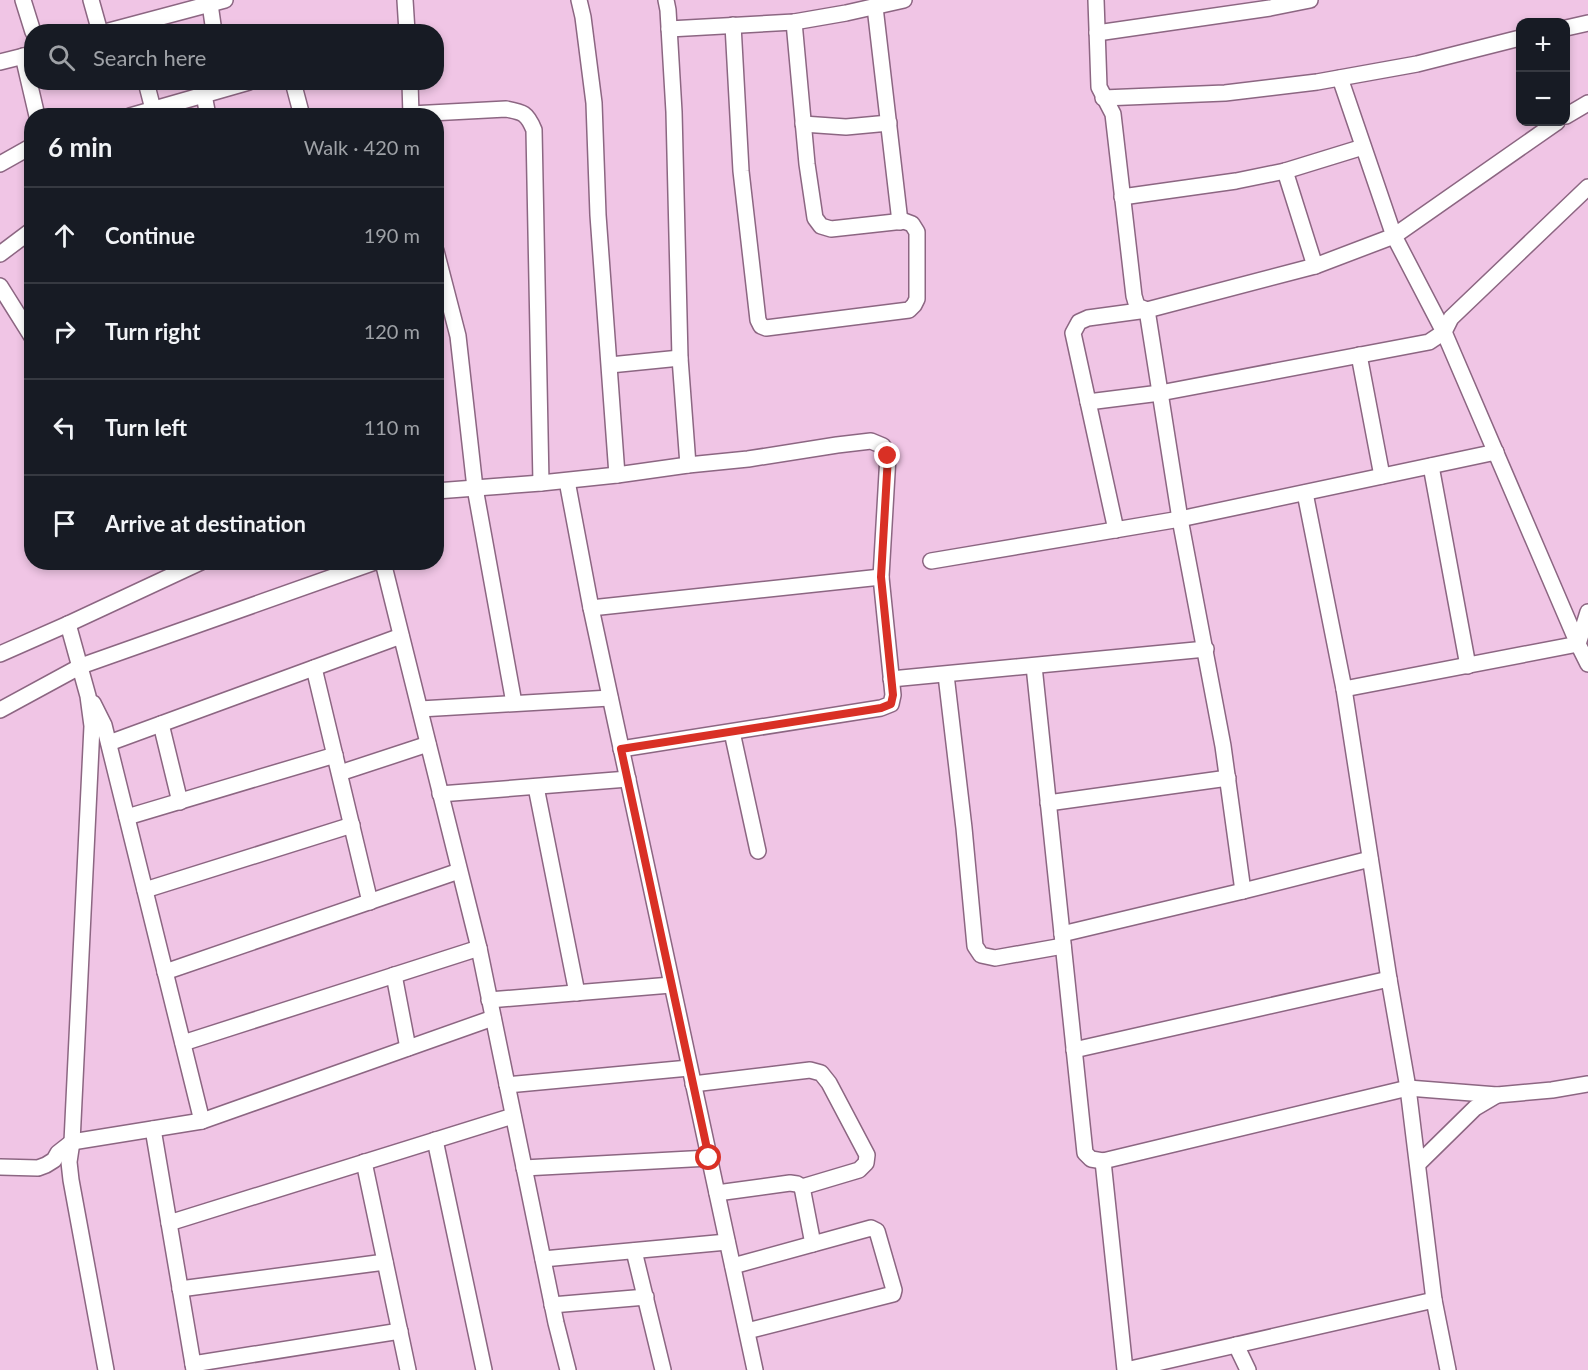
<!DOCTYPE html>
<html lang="en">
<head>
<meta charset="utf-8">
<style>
	body { margin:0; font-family:Lato,sans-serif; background:#242831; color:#f1f3f6 }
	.controls { position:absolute; right:18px; top:18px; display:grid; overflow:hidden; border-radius:12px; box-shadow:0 3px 9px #0003 }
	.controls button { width:54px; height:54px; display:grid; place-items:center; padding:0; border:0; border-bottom:2px solid #363941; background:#171b24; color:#f1f3f6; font:30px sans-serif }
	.stop { position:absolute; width:18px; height:18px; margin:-14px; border:4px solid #d93025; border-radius:50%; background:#fff }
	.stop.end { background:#d93025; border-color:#fff; box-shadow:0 2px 6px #0008 }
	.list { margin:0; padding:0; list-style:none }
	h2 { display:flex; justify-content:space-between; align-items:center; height:78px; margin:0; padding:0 24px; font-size:26px }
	h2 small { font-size:20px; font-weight:400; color:#9ea1a6 }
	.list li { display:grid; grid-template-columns:39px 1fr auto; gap:18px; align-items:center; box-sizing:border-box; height:96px; padding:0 24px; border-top:2px solid #363941 }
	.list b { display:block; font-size:22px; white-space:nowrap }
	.list em { font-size:20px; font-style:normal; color:#9ea1a6 }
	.icon { flex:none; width:33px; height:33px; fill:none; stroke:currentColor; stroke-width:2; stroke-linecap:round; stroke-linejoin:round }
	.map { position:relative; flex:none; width:1588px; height:1370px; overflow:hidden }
	.search { position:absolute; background:#171b24; box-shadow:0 3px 9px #0003; left:24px; top:24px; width:420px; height:66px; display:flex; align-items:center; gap:15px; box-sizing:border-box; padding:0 21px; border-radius:24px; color:#9ea1a6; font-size:22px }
	.panel { position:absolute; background:#171b24; box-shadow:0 3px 9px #0003; left:24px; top:108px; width:420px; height:462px; border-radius:24px }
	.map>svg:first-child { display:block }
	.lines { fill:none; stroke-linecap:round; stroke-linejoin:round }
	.minor-casing { stroke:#8c6682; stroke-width:18 }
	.minor { stroke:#fff; stroke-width:15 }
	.route { stroke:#d93025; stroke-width:8 }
</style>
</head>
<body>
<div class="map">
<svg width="1588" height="1370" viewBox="0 0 1588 1370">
	<rect width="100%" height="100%" fill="#f0c5e5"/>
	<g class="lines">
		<g class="minor-casing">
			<g id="minor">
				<path d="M23 0 33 32"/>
				<path d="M91 0 100 32"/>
				<path d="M405 0 407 32"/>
				<path d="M579 0 583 17 594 103 598 215 617 475"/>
				<path d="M666 0 668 10 674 112 680 358 688 465"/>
				<path d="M1096 0 1099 87 1113 114 1134 296 1137 306 1147 310"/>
				<path d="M210 4 214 32"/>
				<path d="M875 7 900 222"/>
				<path d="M733 25 741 171 758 320 761 326 766 328 909 310 914 305 917 299V232L912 224 904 221 831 229 821 226 815 218 807 164 794 22"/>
				<path d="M1566 28 1588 23"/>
				<path d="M669 29 794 22 846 13 904 0"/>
				<path d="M105 32 225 0"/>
				<path d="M1097 33 1270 8 1310 0"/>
				<path d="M23 56 37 116"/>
				<path d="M0 62 32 54"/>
				<path d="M1340 78 1394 236 1444 332 1578 644 1588 664"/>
				<path d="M146 82 153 109"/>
				<path d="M293 82 302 116"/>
				<path d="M410 82 411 116"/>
				<path d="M204 95 208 116"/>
				<path d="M1103 98 1225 93 1317 82 1417 64 1520 38"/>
				<path d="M411 114 506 109C523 112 527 113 534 130L541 483"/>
				<path d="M130 116 249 82"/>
				<path d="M1566 116 1588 103"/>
				<path d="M803 124 846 127 889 123"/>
				<path d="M0 164 32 146"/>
				<path d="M1285 171 1315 266"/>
				<path d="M1122 197 1236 181 1285 171 1363 147"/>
				<path d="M436 251 458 336 475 488 514 703"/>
				<path d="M0 254 32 230"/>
				<path d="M0 286 32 337"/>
				<path d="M1147 310 1180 519 1223 746 1243 891"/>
				<path d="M1359 355 1382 476"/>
				<path d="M610 365 680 358"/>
				<path d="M1088 402 1160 393 1429 342 1444 332 1451 318 1588 187"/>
				<path d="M1431 466 1468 666"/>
				<path d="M567 481 591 608 755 1370"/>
				<path d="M436 491 541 483 617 475 688 465 748 459 837 445 871 441 883 446 888 456 881 577 893 695 891 704 881 708 621 749"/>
				<path d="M1305 493 1344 689 1389 979 1408 1088 1434 1300 1448 1370"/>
				<path d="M1116 530 1073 333 1079 322 1088 318 1147 310 1315 266 1394 236 1557 122"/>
				<path d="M931 561 1180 519 1496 452"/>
				<path d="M383 562 479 948 556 1323 568 1370"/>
				<path d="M591 608 881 577"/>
				<path d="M68 624 88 696 92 726 72 1142 69 1162 71 1180 106 1370"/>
				<path d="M0 654 68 624 201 562"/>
				<path d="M1034 666 1085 1153 1091 1159 1103 1161 1408 1088 1497 1095 1552 1090 1588 1084"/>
				<path d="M314 668 370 902"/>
				<path d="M946 675 964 828 975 946 981 955 995 958 1063 946"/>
				<path d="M891 679 1206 649"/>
				<path d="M1344 689 1578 644 1588 612"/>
				<path d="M93 703 104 725 202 1121"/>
				<path d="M420 709 610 698"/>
				<path d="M0 710 81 666 375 562"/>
				<path d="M161 724 180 802"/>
				<path d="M732 732 758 851"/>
				<path d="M109 743 401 636"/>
				<path d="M340 773 428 744"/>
				<path d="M536 787 577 993"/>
				<path d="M440 794 628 779"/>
				<path d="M1048 803 1228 778"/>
				<path d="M127 817 335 755"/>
				<path d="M145 890 352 825"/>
				<path d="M1062 934 1243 891 1370 859"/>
				<path d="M165 972 459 871"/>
				<path d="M394 975 408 1048"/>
				<path d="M489 1000 671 985"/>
				<path d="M183 1043 479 948"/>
				<path d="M1074 1050 1389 979"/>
				<path d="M693 1084 810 1070 821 1073 829 1083 867 1155 866 1163 859 1170 802 1187 797 1184 790 1183 717 1193"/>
				<path d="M507 1085 689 1068"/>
				<path d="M153 1129 194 1370"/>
				<path d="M435 1140 484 1370"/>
				<path d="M1103 1161 1125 1370"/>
				<path d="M364 1162 408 1370"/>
				<path d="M1418 1164 1475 1108 1497 1095"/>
				<path d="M0 1167 38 1168 46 1165 54 1160 58 1153 72 1142 202 1121 493 1018"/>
				<path d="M524 1168 709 1158"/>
				<path d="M802 1187 813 1244"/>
				<path d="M169 1223 513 1116"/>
				<path d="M634 1251 663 1370"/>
				<path d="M543 1259 727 1242"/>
				<path d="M733 1266 871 1228 877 1231 894 1290 893 1294 747 1331"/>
				<path d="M180 1289 385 1262"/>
				<path d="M552 1305 646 1297"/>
				<path d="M1236 1345 1248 1370"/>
				<path d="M193 1364 400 1331"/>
				<path d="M1126 1370 1434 1300"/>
			</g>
		</g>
		<use href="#minor" class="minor"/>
	</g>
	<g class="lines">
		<path class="route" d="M709 1158 621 749 881 708 891 704 893 695 881 577 888 456"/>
	</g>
</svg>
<div class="controls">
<button>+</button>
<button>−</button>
</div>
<div class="stop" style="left:709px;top:1158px"></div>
<div class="stop end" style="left:888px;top:456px"></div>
<div class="search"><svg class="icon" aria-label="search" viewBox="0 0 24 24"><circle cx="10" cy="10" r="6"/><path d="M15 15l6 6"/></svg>Search here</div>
<section class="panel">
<h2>6 min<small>Walk · 420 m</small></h2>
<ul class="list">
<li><svg class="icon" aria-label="ahead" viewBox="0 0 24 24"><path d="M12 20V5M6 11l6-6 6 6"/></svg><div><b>Continue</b></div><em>190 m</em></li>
<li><svg class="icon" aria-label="right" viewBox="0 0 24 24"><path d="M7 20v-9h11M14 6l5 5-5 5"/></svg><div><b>Turn right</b></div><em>120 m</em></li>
<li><svg class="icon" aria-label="left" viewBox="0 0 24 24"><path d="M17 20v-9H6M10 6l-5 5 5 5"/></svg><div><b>Turn left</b></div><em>110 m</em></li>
<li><svg class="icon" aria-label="arrive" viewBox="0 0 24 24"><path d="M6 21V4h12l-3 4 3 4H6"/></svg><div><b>Arrive at destination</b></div></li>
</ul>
</section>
</div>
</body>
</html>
